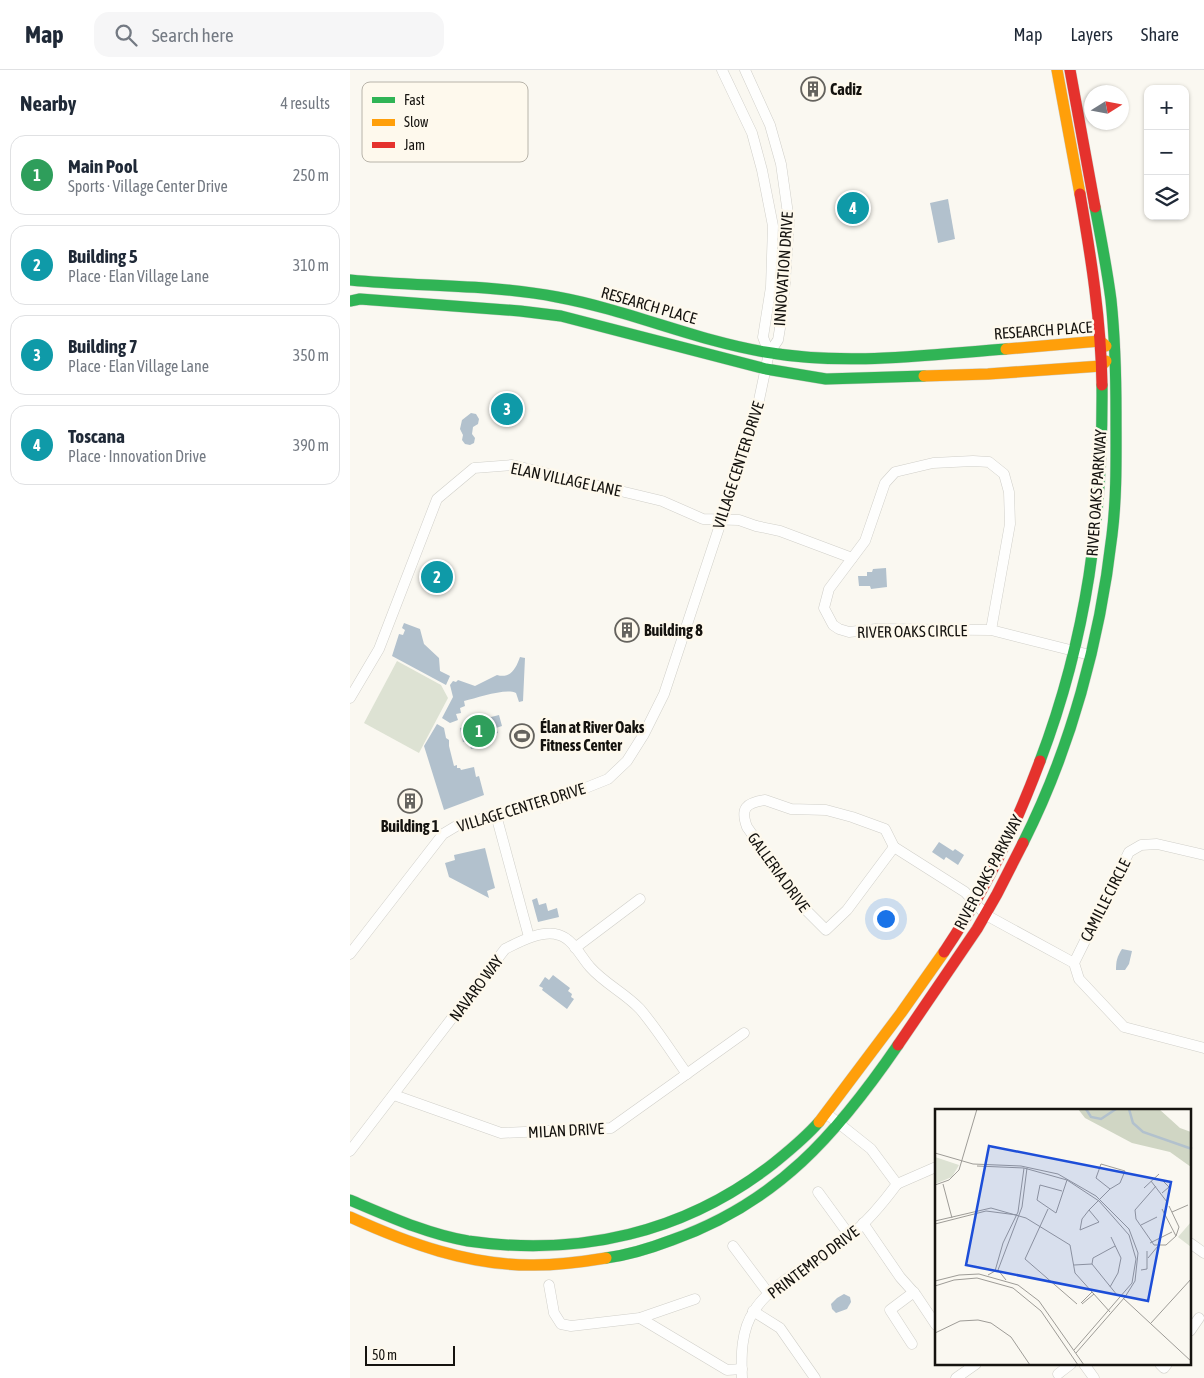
<!DOCTYPE html>
<html lang="en">
<head>
<meta charset="utf-8">
<style>
	body { margin:0; font-family:"Asap Condensed",sans-serif; background:#f6f6f7; color:#1f2937 }
	.controls { position:absolute; right:15px; top:15px; display:grid; overflow:hidden; border-radius:10px; box-shadow:0 1px 4px #0004 }
	.controls button { width:45px; height:45px; display:grid; place-items:center; padding:0; border:0; border-bottom:1px solid #e0e1e3; background:#fff; color:#1f2937; font:25px sans-serif }
	.compass { position:absolute; left:734px; top:15px; width:45px; height:45px; border-radius:50%; background:#fff; box-shadow:0 1px 4px #0004; rotate:79deg }
	.scale { position:absolute; left:15px; bottom:12px; width:90px; box-sizing:border-box; padding-left:5px; border:2px solid #15130f; border-top:0; font-size:14px; line-height:18px; white-space:nowrap; color:#15130f; -webkit-text-stroke:4px #fef9ed; paint-order:stroke }
	.you { position:absolute; left:535px; top:848px; width:18px; height:18px; margin:-12px; border:4px solid #fff; border-radius:50%; background:#1a73e8; box-shadow:0 0 0 8px #1a73e833 }
	.badge { display:grid; place-items:center; width:32px; height:32px; border-radius:50%; background:#1a73e8; color:#fff; font-size:16px; font-weight:700 }
	.pin { position:absolute; translate:-50% -50%; border:2px solid #fff; box-shadow:0 1px 5px #0006 }
	.list { margin:0; padding:0; list-style:none }
	h2 { display:flex; justify-content:space-between; align-items:center; height:65px; margin:0; padding:0 20px; font-size:21px }
	h2 small { font-size:16px; font-weight:400; color:#747a83 }
	.list li { display:grid; grid-template-columns:32px 1fr auto; gap:15px; align-items:center; box-sizing:border-box; height:80px; margin:0 10px 10px; padding:0 10px; border:1px solid #e0e1e3; border-radius:15px }
	.list b { display:block; font-size:19px; white-space:nowrap }
	.list p { margin:0; font-size:16px; white-space:nowrap; color:#747a83 }
	.list em { font-size:16px; font-style:normal; color:#747a83 }
	.icon { flex:none; width:28px; height:28px; fill:none; stroke:currentColor; stroke-width:2; stroke-linecap:round; stroke-linejoin:round }
	.map { position:relative; flex:none; width:854px; height:1308px; overflow:hidden }
	header { display:flex; align-items:center; gap:30px; box-sizing:border-box; height:70px; padding:0 25px; background:#fff; border-bottom:1px solid #e0e1e3 }
	header strong { font-size:24px }
	nav { display:flex; gap:28px; margin-inline-start:auto; font-size:18px }
	.search { width:350px; height:45px; background:#f6f6f7; display:flex; align-items:center; gap:12px; box-sizing:border-box; padding:0 18px; border-radius:15px; color:#747a83; font-size:19px }
	main { display:flex }
	aside { flex:1; background:#fff }
	.map>svg:first-child { display:block }
	.green { fill:#dde2d3 }
	.water { fill:#b2c1cd }
	.lines { fill:none; stroke-linecap:round; stroke-linejoin:round }
	.street-casing { stroke:#d0cfc9; stroke-width:11 }
	.fast-casing { stroke:#d0cfc9; stroke-width:12 }
	.slow-casing { stroke:#d0cfc9; stroke-width:12 }
	.jam-casing { stroke:#d0cfc9; stroke-width:12 }
	.street { stroke:#fefefd; stroke-width:10 }
	.fast { stroke:#30b455; stroke-width:11 }
	.slow { stroke:#ff9f0a; stroke-width:11 }
	.jam { stroke:#e5322d; stroke-width:11 }
	.labels { text-anchor:middle; stroke-width:5; stroke-linejoin:round; paint-order:stroke }
	.poi-label { font-size:16px; font-weight:bold; fill:#15130f; stroke:#fef9ed; text-anchor:start }
	.street-label { font-size:16px; fill:#15130f; stroke:#fef9ed }
	.inset-river { fill:none; stroke:#b2c1cd; stroke-width:2.5 }
	.inset-road { fill:none; stroke:#9e9c97; stroke-width:1 }
	.view { fill:#1d4ed8; fill-opacity:0.15; stroke:#1d4ed8; stroke-width:2.5 }
	.inset-edge { fill:none; stroke:#15130f; stroke-width:2.5 }
	.key { fill:#fef9ed; stroke:#b8b4aa; stroke-width:1 }
	.key-label { font-size:14px; fill:#15130f }
</style>
</head>
<body>
<header>
<strong>Map</strong>
<div class="search"><svg class="icon" aria-label="search" viewBox="0 0 24 24"><circle cx="10" cy="10" r="6"/><path d="M15 15l6 6"/></svg>Search here</div>
<nav><a>Map</a><a>Layers</a><a>Share</a></nav>
</header>
<main>
<aside>
<h2>Nearby<small>4 results</small></h2>
<ul class="list">
<li><span class="badge" style="background:#2e9e5b">1</span><div><b>Main Pool</b><p>Sports · Village Center Drive</p></div><em>250 m</em></li>
<li><span class="badge" style="background:#0f9aa8">2</span><div><b>Building 5</b><p>Place · Elan Village Lane</p></div><em>310 m</em></li>
<li><span class="badge" style="background:#0f9aa8">3</span><div><b>Building 7</b><p>Place · Elan Village Lane</p></div><em>350 m</em></li>
<li><span class="badge" style="background:#0f9aa8">4</span><div><b>Toscana</b><p>Place · Innovation Drive</p></div><em>390 m</em></li>
</ul>
</aside>
<div class="map">
<svg width="854" height="1308" viewBox="0 0 854 1308">
	<rect width="100%" height="100%" fill="#faf8f1"/>
	<path class="green" d="M47 591 91 615 98 628 69 683 14 653Z"/>
	<g class="water">
		<path d="M598 129 605 169 588 173 580 133Z"/>
		<path d="M121 343 126 344 129 349 128 354 123 357 122 364 125 368 124 373 120 375 115 374 112 370 113 365 110 359 112 350Z"/>
		<path d="M536 498 537 517 521 519 520 516H509L508 506H517V502H522L523 499Z"/>
		<path d="M54 553 70 559 74 574 89 588 90 601 100 606 96 615 42 586 49 564 53 565 55 560 52 558Z"/>
		<path d="M170 587 175 588 173 631 169 632 166 623C155 618 128 628 114 631L115 636 110 638 111 643 106 644 108 650 100 653 92 648 103 627 100 615 103 611 106 612 108 610 125 616 147 605C161 609 166 598 170 587Z"/>
		<path d="M135 644 137 648 149 645 152 656 146 658 148 663 143 664 144 669 138 671 139 674 121 679 119 671 113 672 110 658 120 655 119 649Z"/>
		<path d="M87 654 94 658 96 668 99 670V676L104 696 107 695V698H110L111 700 124 697 126 707 129 706 134 725 94 740 74 676Z"/>
		<path d="M589 772 603 781 605 779 614 785 608 795 596 787 594 790 582 782Z"/>
		<path d="M135 778 145 818 137 821 139 828 99 807 95 793 105 790 104 785Z"/>
		<path d="M187 828 189 835 196 833 198 841 207 838 209 847 188 852 182 830Z"/>
		<path d="M772 879 782 881 779 894 775 900H766C766 891 767 887 772 879Z"/>
		<path d="M203 905 220 918 218 921 222 924 221 927 224 929 217 939 192 920 193 918 189 916 195 907 199 910Z"/>
		<path d="M494 1224 500 1227 501 1232 497 1239 486 1243 482 1239 481 1234 487 1228Z"/>
	</g>
	<g class="lines">
		<g class="street-casing">
			<g id="street">
				<path d="M372 0 402 63 412 100 423 156 421 217 413 267 419 283"/>
				<path d="M641 560 660 454 659 422 654 404 639 392 623 391 583 393 545 402 535 413 515 471 479 519 474 538 483 555 489 559 499 562 526 559 641 560 740 585"/>
				<path d="M0 628 29 579 87 429 124 398 162 395 312 431 353 449 389 450 406 456 430 461 502 488"/>
				<path d="M415 730 441 739 476 740 502 747 535 759 544 777 497 840 476 860 455 839 397 757C390 738 396 733 415 730Z"/>
				<path d="M146 745 179 867"/>
				<path d="M544 777 615 822 636 845 724 893"/>
				<path d="M854 785 807 774 791 775 779 782 724 893 729 909 774 957 854 978"/>
				<path d="M225 878 290 829"/>
				<path d="M0 884 93 764 108 755 213 727 258 709 277 691 294 664 314 624 405 349 419 283 428 270 430 258 435 213 439 151 431 94 420 55 395 0"/>
				<path d="M44 1025 151 1063 261 1058 394 963"/>
				<path d="M477 1044 521 1079 547 1114"/>
				<path d="M0 1081 155 879C169 872 193 859 209 865 223 869 231 887 240 897 255 914 275 923 290 939 307 959 322 983 337 1004"/>
				<path d="M547 1114 586 1097"/>
				<path d="M468 1122 500 1166"/>
				<path d="M513 1153 550 1207 566 1225 586 1255"/>
				<path d="M840 1173 854 1183"/>
				<path d="M383 1176 419 1224"/>
				<path d="M199 1215 204 1243 211 1254 221 1256 290 1248 345 1229"/>
				<path d="M403 1241 430 1258 465 1308"/>
				<path d="M290 1248 377 1300 392 1299"/>
				<path d="M840 1261 849 1248"/>
				<path d="M562 1274 540 1240 564 1222"/>
				<path d="M734 1294 744 1308"/>
				<path d="M810 1294 814 1298 817 1294"/>
				<path d="M708 1304 721 1294"/>
				<path d="M392 1308C391 1286 391 1260 404 1241 422 1211 474 1188 501 1165 519 1150 533 1133 547 1114"/>
				<path d="M606 1308 626 1294"/>
			</g>
		</g>
		<g class="fast-casing">
			<g id="fast">
				<path d="M0 210C69 217 139 214 207 227 278 240 344 270 415 282 495 296 576 285 656 279"/>
				<path d="M0 231 10 229 170 241 211 246 416 299 476 309 574 306"/>
				<path d="M690 691C737 567 753 446 752 315"/>
				<path d="M673 773C721 678 750 570 762 465 767 425 766 384 766 344 766 306 765 268 761 230 757 199 751 168 745 137"/>
				<path d="M0 1130C38 1146 77 1164 118 1171 229 1187 335 1163 424 1093 440 1080 455 1068 469 1052"/>
				<path d="M256 1188C279 1185 301 1178 322 1170 427 1133 487 1064 548 975"/>
			</g>
		</g>
		<g class="slow-casing">
			<g id="slow">
				<path d="M707 0 730 124"/>
				<path d="M656 279 750 271 756 276"/>
				<path d="M574 306 638 304 751 296 756 291"/>
				<path d="M469 1052 551 943 594 882"/>
				<path d="M0 1147C57 1173 120 1196 184 1195 208 1195 232 1192 256 1188"/>
			</g>
		</g>
		<g class="jam-casing">
			<g id="jam">
				<path d="M720 0 745 137"/>
				<path d="M730 124C741 187 751 250 752 315"/>
				<path d="M594 882C634 823 665 758 690 691"/>
				<path d="M548 975 627 859 647 824 673 773"/>
			</g>
		</g>
		<use href="#street" class="street"/>
		<use href="#fast" class="fast"/>
		<use href="#slow" class="slow"/>
		<use href="#jam" class="jam"/>
	</g>
	<defs>
		<g id="building-ring" transform="scale(1.25)"><circle r="9.5" fill="#fef9ed" stroke="#65635e" stroke-width="1.5"/><path d="M-4-6H4V6H1V3H-1V6H-4ZM-2.5-4.3h1.7v1.8h-1.7ZM.8-4.3h1.7v1.8H.8ZM-2.5-1h1.7V.8h-1.7ZM.8-1h1.7V.8H.8Z" fill="#65635e"/></g>
		<g id="stadium-ring" transform="scale(1.25)"><circle r="9.5" fill="#fef9ed" stroke="#65635e" stroke-width="1.5"/><path d="M0-5a6.5 5 0 1 0 0 10a6.5 5 0 1 0 0-10ZM-3.5-1.8h7v3.6h-7Z" fill="#65635e"/></g>
	</defs>
	<g fill-rule="evenodd">
		<use href="#building-ring" x="463" y="19"/>
		<use href="#building-ring" x="277" y="560"/>
		<use href="#stadium-ring" x="172" y="666"/>
		<use href="#building-ring" x="60" y="731"/>
	</g>
	<g class="labels">
		<g class="poi-label">
			<text x="480" y="25">Cadiz</text>
			<text x="294" y="566">Building 8</text>
			<text x="190" y="663">Élan at River Oaks<tspan x="190" dy="18">Fitness Center</tspan></text>
			<text x="60" y="762" text-anchor="middle">Building 1</text>
		</g>
		<g class="street-label">
			<text transform="translate(433 199) rotate(-86)" y="6">INNOVATION DRIVE</text>
			<text transform="translate(299 235) rotate(16)" y="6">RESEARCH PLACE</text>
			<text transform="translate(693 260) rotate(-4)" y="6">RESEARCH PLACE</text>
			<text transform="translate(388 395) rotate(-72)" y="6">VILLAGE CENTER DRIVE</text>
			<text transform="translate(216 409) rotate(12)" y="6">ELAN VILLAGE LANE</text>
			<text transform="translate(746 423) rotate(-86)" y="6">RIVER OAKS PARKWAY</text>
			<text transform="translate(562 561) rotate(-1)" y="6">RIVER OAKS CIRCLE</text>
			<text transform="translate(171 737) rotate(-17)" y="6">VILLAGE CENTER DRIVE</text>
			<text transform="translate(429 802) rotate(54)" y="6">GALLERIA DRIVE</text>
			<text transform="translate(638 802) rotate(-62)" y="6">RIVER OAKS PARKWAY</text>
			<text transform="translate(755 830) rotate(-63)" y="6">CAMILLE CIRCLE</text>
			<text transform="translate(126 918) rotate(-53)" y="6">NAVARO WAY</text>
			<text transform="translate(216 1060) rotate(-3)" y="6">MILAN DRIVE</text>
			<text transform="translate(463 1192) rotate(-37)" y="6">PRINTEMPO DRIVE</text>
		</g>
	</g>
	<g transform="translate(585 1039)">
		<rect width="256" height="256" fill="#faf8f1"/>
		<path d="M0 48 24 56 17 68 0 75ZM256 113V138L243 128Z" fill="#dde2d3"/>
		<path d="M143 0H224L245 19 256 23V58L235 43 197 34 150 9Z" fill="#d0d6c4"/>
		<path class="inset-river" d="M151 0 156 8 166 10 181 0M194 0 198 14 208 23 257 40"/>
		<path class="inset-road" d="M0 44 38 55 86 57 123 65 161 87 194 120 203 144 200 172 190 188 141 244M166 55 190 62 185 74 175 80 161 69ZM42 57 89 59 132 71 164 92 194 126 201 150 197 174 139 241M216 72 232 93M8 75 17 109M0 76 14 71 24 61 42 0M221 77 200 101 201 110 219 136H231L241 127 244 118 234 97M209 79 224 65M127 82 105 76 102 91 121 104 132 71M227 84 234 78 228 72M113 100 90 150 142 195M227 100 241 127M154 101 164 113 145 121 147 110ZM154 101 175 80M237 103 253 96M0 112 56 99 91 109 135 136 140 164 175 203M0 115 51 102 82 106M206 116 222 108M215 134 237 123M180 137 158 149 157 155 182 186M213 149 223 137M139 156 157 155M206 161 212 160V142M53 166 60 162 68 134 83 103 89 59M71 171 63 161 87 98 92 59M0 172 24 166 44 165 83 176 104 192 149 256M0 177 19 171 42 169 78 179 106 202 143 256M175 178 183 164 186 149 176 128M188 189 257 253M146 194 157 183M147 195 159 185M216 214 257 169M0 224 25 212 43 211 56 214 76 228 95 256"/>
		<path class="view" d="M54 37 236 73 213 192 31 156Z"/>
		<rect width="256" height="256" class="inset-edge"/>
	</g>
	<rect x="12" y="12" width="166" height="80" rx="8" class="key"/>
	<rect x="22" y="27" width="23" height="6" fill="#30b455"/>
	<rect x="22" y="49" width="23" height="7" fill="#ff9f0a"/>
	<rect x="22" y="72" width="23" height="6" fill="#e5322d"/>
	<g class="key-label">
		<text x="54" y="35">Fast</text>
		<text x="54" y="57">Slow</text>
		<text x="54" y="80">Jam</text>
	</g>
</svg>
<div class="controls">
<button>+</button>
<button>−</button>
<button><svg class="icon" aria-label="layers" viewBox="0 0 24 24"><path d="M12 4l9 5-9 5-9-5zM3 14l9 5 9-5"/></svg></button>
</div>
<svg class="compass" viewBox="-18 -18 36 36"><path d="M0-13l5 13h-10z" fill="#e53935"/><path d="M0 13l5-13h-10z" fill="#747a83"/></svg>
<div class="scale">50 m</div>
<div class="you"></div>
<div class="pin badge" style="left:129px;top:661px;background:#2e9e5b">1</div>
<div class="pin badge" style="left:87px;top:507px;background:#0f9aa8">2</div>
<div class="pin badge" style="left:157px;top:339px;background:#0f9aa8">3</div>
<div class="pin badge" style="left:503px;top:138px;background:#0f9aa8">4</div>
</div>
</main>
</body>
</html>
